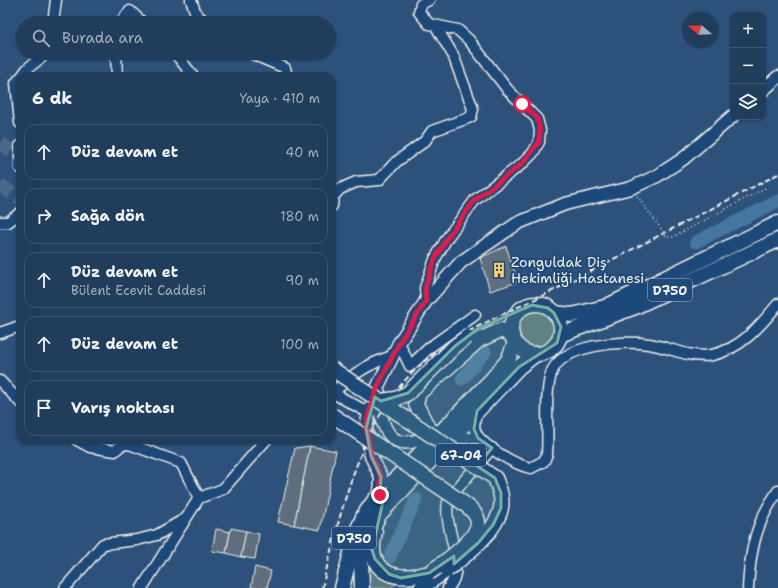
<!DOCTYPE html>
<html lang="tr">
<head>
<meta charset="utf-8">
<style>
	body { margin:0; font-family:"Shantell Sans",sans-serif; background:#2d4865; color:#f1f3f6 }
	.controls { position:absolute; right:12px; top:12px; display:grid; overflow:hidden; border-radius:8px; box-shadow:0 1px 3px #0004 }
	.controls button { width:36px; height:36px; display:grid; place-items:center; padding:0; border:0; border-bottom:1px solid #3e5672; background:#213d5c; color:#f1f3f6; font:20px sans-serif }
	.compass { position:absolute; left:682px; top:12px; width:36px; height:36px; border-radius:50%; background:#213d5c; box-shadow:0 1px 3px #0004; rotate:289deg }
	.stop { position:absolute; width:12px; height:12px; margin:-9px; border:3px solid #e11d48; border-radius:50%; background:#fff }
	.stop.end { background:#e11d48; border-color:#fff; box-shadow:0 1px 4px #0008 }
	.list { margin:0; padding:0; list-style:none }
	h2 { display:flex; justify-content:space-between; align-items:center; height:52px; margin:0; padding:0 16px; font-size:17px }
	h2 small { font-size:13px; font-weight:400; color:#a2aebb }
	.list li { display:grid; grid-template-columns:26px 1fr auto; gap:12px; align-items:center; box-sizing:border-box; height:56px; margin:0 8px 8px; padding:0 8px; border:1px solid #3e5672; border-radius:12px }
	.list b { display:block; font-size:15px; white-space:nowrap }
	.list p { margin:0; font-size:13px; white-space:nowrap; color:#a2aebb }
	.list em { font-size:13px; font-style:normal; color:#a2aebb }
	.icon { flex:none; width:22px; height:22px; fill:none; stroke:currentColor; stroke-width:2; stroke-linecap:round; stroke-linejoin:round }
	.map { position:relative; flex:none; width:778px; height:588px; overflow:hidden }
	.search { position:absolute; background:#213d5c; box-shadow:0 1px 3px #0004; left:16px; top:16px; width:320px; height:44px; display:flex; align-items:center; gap:10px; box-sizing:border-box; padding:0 14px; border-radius:22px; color:#a2aebb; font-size:15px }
	.panel { position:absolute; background:#213d5c; box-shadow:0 1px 3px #0004; left:16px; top:72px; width:320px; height:372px; border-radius:12px }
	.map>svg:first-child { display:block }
	.green { fill:#59797e; stroke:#a6b5b3 }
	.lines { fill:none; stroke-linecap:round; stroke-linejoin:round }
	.river { stroke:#4574a1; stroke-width:13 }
	.building { fill:#5f6e7f; stroke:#f4f1e8 }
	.highway-tunnel { stroke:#4a698b; stroke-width:14; stroke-dasharray:14 7; stroke-linecap:butt }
	.minor-casing { stroke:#f4f1e8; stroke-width:13 }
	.major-casing { stroke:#f4f1e8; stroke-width:15 }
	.highway-casing { stroke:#f4f1e8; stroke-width:17 }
	.path { stroke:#f4f1e8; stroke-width:1.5; stroke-dasharray:1 3; stroke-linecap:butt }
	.minor { stroke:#1f4a7a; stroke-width:10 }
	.major { stroke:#1f4a7a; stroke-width:12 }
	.highway { stroke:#1f4a7a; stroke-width:14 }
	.rail { stroke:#f4f1e8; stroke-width:2; stroke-dasharray:6 3; stroke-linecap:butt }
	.highway-bridge-casing { stroke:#f4f1e8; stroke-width:17; stroke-linecap:butt }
	.highway-bridge { stroke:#1f4a7a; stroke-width:14 }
	.route { stroke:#e11d48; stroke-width:5 }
	.marked { fill:#76ada5; fill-opacity:0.2; stroke:#76ada5; stroke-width:3; stroke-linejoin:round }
	.labels { text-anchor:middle; stroke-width:4; stroke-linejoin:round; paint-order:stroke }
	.shield { fill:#1f4a7a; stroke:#b4bfc7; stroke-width:1 }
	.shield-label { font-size:13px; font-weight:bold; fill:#f4f1e8 }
	.poi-label { font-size:14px; fill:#f4f1e8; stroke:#1f4a7a; text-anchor:start }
</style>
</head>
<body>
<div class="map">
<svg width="778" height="588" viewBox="0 0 778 588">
	<rect width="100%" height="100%" fill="#2c517b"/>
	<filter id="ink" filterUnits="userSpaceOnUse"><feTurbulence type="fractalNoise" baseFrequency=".025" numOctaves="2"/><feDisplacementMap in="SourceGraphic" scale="8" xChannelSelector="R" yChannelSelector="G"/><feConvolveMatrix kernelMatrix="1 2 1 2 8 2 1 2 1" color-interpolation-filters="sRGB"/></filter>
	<g filter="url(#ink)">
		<g class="green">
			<circle cx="536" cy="329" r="23"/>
			<path d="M369 558 390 580 399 583 389 588H367L365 560Z"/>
		</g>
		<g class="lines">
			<g class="river">
				<path d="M696 242 778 201"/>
				<path d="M462 379 485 352"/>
				<path d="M390 557 416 499"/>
			</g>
		</g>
		<g class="building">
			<path d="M506 246 518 282 490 291 480 258Z"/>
			<path d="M310 446 336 451 320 530 294 525Z"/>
			<path d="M310 446 294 525 278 522 295 448Z"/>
			<path d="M231 528 246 531 241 557 226 553Z"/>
			<path d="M216 529 230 532 226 553 212 551Z"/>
			<path d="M246 531 259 534 255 559 241 557Z"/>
			<path d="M255 567 271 571 267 588H251Z"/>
		</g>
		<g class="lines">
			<g class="highway-tunnel">
				<path d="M0 143 20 157"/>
				<path d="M0 185 20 199"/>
			</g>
			<g class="minor-casing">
				<g id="minor">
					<path d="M191 0 196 14 207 23"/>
					<path d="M53 23 56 0"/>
					<path d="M120 23 130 11 143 23"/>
					<path d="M116 53 117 76"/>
					<path d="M175 53 193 76"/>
					<path d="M250 53 285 68 287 76"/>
					<path d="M22 76 28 68 47 53"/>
					<path d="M20 78 16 83 20 123"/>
					<path d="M20 146V168"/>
					<path d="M332 206 333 197 340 189 356 182 379 180 396 162 425 141 432 131 471 117 473 109 453 55 435 25"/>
					<path d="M0 222H8L20 213"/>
					<path d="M426 301 425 288 435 259 447 238 475 200 523 163 533 153 539 142 540 130 537 119 507 89 469 40 458 30 429 24 419 12 421 4 429 0"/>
					<path d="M0 333 20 326"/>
					<path d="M399 343 410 366 430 347 475 315"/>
					<path d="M0 381 20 402"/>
					<path d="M369 413 333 393C351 375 368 364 392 356"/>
					<path d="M476 413C475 419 473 425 475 431 480 445 517 466 531 468L544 461 547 454C549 429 544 398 551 374 560 344 623 340 649 344 669 347 691 359 712 355 741 349 760 326 778 304"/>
					<path d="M77 440 90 447 115 451 121 445 129 444 181 463 199 498"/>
					<path d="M450 440 459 438H478"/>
					<path d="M65 588 103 544 137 540 157 535 183 520"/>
					<path d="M142 588 199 498 223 489 266 440"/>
					<path d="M448 588C469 566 440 524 449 498L492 448"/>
					<path d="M748 588C750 550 756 522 778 491"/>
				</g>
			</g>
			<g class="major-casing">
				<g id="major">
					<path d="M763 90 778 77"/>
					<path d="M379 393C380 436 395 457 437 431"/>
					<path d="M380 495 381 477 371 456 366 428 369 413 378 386 399 343 426 301 461 262 518 223 565 204 631 188 657 176 683 159 733 116"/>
				</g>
			</g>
			<g class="highway-casing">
				<g id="highway">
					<circle cx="536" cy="329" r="25"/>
					<path d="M554 313 572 315 605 307 778 223"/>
					<path d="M560 335 635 307 778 240"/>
					<path d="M431 434 416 404 419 393 479 340 501 330 512 335"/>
					<path d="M375 532C365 574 394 582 429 573"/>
					<path d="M342 588 356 533 364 515 374 501 492 379 508 360 515 343"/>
					<path d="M362 588 361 559 364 546 379 515 519 367 536 354"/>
					<path d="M421 588 447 570"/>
				</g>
			</g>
			<path class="path" d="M637 196 667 237H673L767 187"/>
			<use href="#minor" class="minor"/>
			<use href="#major" class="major"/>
			<use href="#highway" class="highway"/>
			<path class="rail" d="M322 588C338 522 355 444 397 390 439 336 504 316 562 286 634 248 706 212 778 174"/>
			<g class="highway-bridge-casing">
				<g id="highway-bridge">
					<path d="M332 369 495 478C499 488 503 497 501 508 496 532 465 556 447 570"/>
					<path d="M381 401 396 399 408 393 455 346 467 337"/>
					<path d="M332 415 459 500C466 505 478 512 478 523 477 541 442 564 429 573"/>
				</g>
			</g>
			<use href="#highway-bridge" class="highway-bridge"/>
		</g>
	</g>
	<g class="lines" filter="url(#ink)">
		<path class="route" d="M380 495 381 477 371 456 366 428 369 413 378 386 399 343 426 301 425 288 435 259 447 238 475 200 523 163 539 142 540 130 537 118 522 104"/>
	</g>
	<path class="marked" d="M532 305 548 308 554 313 561 327 557 343 519 367 477 411 474 429 478 438 492 448 477 466 495 478 501 493V508L493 525 478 543 454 564V556L429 573 401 578 389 574 375 559 372 550 386 488 380 495 381 477 371 456 366 428 375 397 381 401 408 393 455 346 479 328Z"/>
	<defs>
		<g id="building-bare" transform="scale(1.2)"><path d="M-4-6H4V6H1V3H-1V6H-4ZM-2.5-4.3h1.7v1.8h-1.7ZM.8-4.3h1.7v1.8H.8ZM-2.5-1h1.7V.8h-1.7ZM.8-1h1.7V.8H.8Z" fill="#ffd166" stroke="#1f4a7a" stroke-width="2.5" paint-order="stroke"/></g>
	</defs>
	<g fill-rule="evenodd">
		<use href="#building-bare" x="499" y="270"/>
	</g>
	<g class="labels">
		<g class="shield">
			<rect x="648" y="279" width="44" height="22" rx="3"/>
			<rect x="436" y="444" width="50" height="22" rx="3"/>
			<rect x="332" y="527" width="44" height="22" rx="3"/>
		</g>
		<g class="shield-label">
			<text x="670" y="295">D750</text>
			<text x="461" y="460">67-04</text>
			<text x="354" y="543">D750</text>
		</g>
		<g class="poi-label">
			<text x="511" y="267">Zonguldak Diş<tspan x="511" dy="16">Hekimliği Hastanesi</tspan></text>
		</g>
	</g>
</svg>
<div class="controls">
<button>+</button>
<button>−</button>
<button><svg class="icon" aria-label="layers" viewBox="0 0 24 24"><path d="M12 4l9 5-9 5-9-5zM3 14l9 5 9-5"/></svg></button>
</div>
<svg class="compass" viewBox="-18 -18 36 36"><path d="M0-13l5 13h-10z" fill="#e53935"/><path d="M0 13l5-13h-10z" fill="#a2aebb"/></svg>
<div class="stop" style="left:522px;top:104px"></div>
<div class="stop end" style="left:380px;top:495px"></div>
<div class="search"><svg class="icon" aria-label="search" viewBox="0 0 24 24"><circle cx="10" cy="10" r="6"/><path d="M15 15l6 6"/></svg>Burada ara</div>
<section class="panel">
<h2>6 dk<small>Yaya · 410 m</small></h2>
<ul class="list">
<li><svg class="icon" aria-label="ahead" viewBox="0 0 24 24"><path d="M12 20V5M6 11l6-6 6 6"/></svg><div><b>Düz devam et</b></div><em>40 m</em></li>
<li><svg class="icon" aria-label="right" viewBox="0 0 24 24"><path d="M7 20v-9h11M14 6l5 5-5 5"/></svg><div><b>Sağa dön</b></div><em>180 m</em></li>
<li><svg class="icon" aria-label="ahead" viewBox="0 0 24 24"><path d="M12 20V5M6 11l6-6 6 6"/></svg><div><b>Düz devam et</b><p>Bülent Ecevit Caddesi</p></div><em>90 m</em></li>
<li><svg class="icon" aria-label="ahead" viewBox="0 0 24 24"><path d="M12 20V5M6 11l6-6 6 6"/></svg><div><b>Düz devam et</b></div><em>100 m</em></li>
<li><svg class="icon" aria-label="arrive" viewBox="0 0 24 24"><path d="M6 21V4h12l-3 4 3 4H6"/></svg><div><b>Varış noktası</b></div></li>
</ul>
</section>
</div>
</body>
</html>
